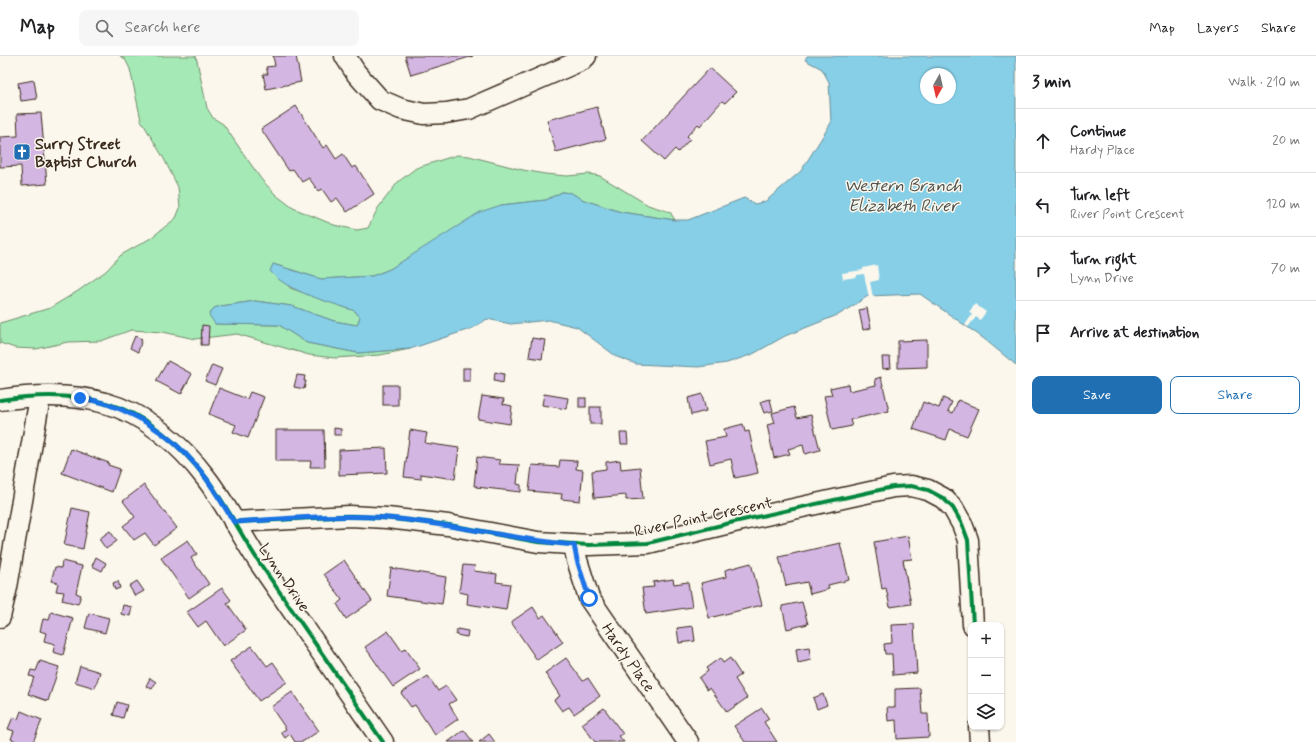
<!DOCTYPE html>
<html lang="en">
<head>
<meta charset="utf-8">
<style>
	body { margin:0; font-family:Mynerve,sans-serif; background:#f6f6f6; color:#202124 }
	.controls { position:absolute; right:12px; bottom:12px; display:grid; overflow:hidden; border-radius:8px; box-shadow:0 1px 3px #0004 }
	.controls button { width:36px; height:36px; display:grid; place-items:center; padding:0; border:0; border-bottom:1px solid #e0e0e0; background:#fff; color:#202124; font:20px sans-serif }
	.compass { position:absolute; left:920px; top:12px; width:36px; height:36px; border-radius:50%; background:#fff; box-shadow:0 1px 3px #0004; rotate:188deg }
	.stop { position:absolute; width:12px; height:12px; margin:-9px; border:3px solid #1a73e8; border-radius:50%; background:#fff }
	.stop.end { background:#1a73e8; border-color:#fff; box-shadow:0 1px 4px #0008 }
	.list { margin:0; padding:0; list-style:none }
	h2 { display:flex; justify-content:space-between; align-items:center; height:52px; margin:0; padding:0 16px; font-size:17px }
	h2 small { font-size:13px; font-weight:400; color:#757577 }
	.list li { display:grid; grid-template-columns:26px 1fr auto; gap:12px; align-items:center; box-sizing:border-box; height:64px; padding:0 16px; border-top:1px solid #e0e0e0 }
	.list b { display:block; font-size:15px; white-space:nowrap }
	.list p { margin:0; font-size:13px; white-space:nowrap; color:#757577 }
	.list em { font-size:13px; font-style:normal; color:#757577 }
	.actions { display:flex; gap:8px; padding:12px 16px }
	.actions a { flex:1; padding:9px 0; border:1px solid #1f6fb2; border-radius:8px; text-align:center; font-size:14px; color:#1f6fb2 }
	.actions .main { background:#1f6fb2; color:#fff }
	.icon { flex:none; width:22px; height:22px; fill:none; stroke:currentColor; stroke-width:2; stroke-linecap:round; stroke-linejoin:round }
	.map { position:relative; flex:none; width:1016px; height:686px; overflow:hidden }
	header { display:flex; align-items:center; gap:24px; box-sizing:border-box; height:56px; padding:0 20px; background:#fff; border-bottom:1px solid #e0e0e0 }
	header strong { font-size:19px }
	nav { display:flex; gap:22px; margin-inline-start:auto; font-size:14px }
	.search { width:280px; height:36px; background:#f6f6f6; display:flex; align-items:center; gap:10px; box-sizing:border-box; padding:0 14px; border-radius:8px; color:#757577; font-size:15px }
	main { display:flex }
	aside { flex:1; background:#fff }
	.map>svg:first-child { display:block }
	.green { fill:#a5eab6; stroke:#708a6a }
	.water { fill:#86cfe7; stroke:#688d97; fill-rule:evenodd }
	.pier { fill:#fbf7ec }
	.building { fill:#d4b6e3; stroke:#3b2a1e }
	.lines { fill:none; stroke-linecap:round; stroke-linejoin:round }
	.street-casing { stroke:#3b2a1e; stroke-width:23 }
	.street { stroke:#fbf7ec; stroke-width:20 }
	.cycleway-casing { stroke:#fbf7ec; stroke-width:6 }
	.cycleway { stroke:#00873e; stroke-width:4 }
	.route { stroke:#1a73e8; stroke-width:5 }
	.labels { text-anchor:middle; stroke-width:3; stroke-linejoin:round; paint-order:stroke }
	.poi-label { font-size:16px; font-weight:bold; fill:#3b2a1e; stroke:#fbf7ec; text-anchor:start }
	.street-label { font-size:16px; fill:#3b2a1e; stroke:#fbf7ec }
	.water-label { font-size:17px; font-style:italic; fill:#4e5350; stroke:#fbf7ec }
</style>
</head>
<body>
<header>
<strong>Map</strong>
<div class="search"><svg class="icon" aria-label="search" viewBox="0 0 24 24"><circle cx="10" cy="10" r="6"/><path d="M15 15l6 6"/></svg>Search here</div>
<nav><a>Map</a><a>Layers</a><a>Share</a></nav>
</header>
<main>
<div class="map">
<svg width="1016" height="686" viewBox="0 0 1016 686">
	<rect width="100%" height="100%" fill="#fbf7ec"/>
	<filter id="ink" filterUnits="userSpaceOnUse"><feTurbulence type="fractalNoise" baseFrequency=".025" numOctaves="2"/><feDisplacementMap in="SourceGraphic" scale="8" xChannelSelector="R" yChannelSelector="G"/><feConvolveMatrix kernelMatrix="1 2 1 2 8 2 1 2 1" color-interpolation-filters="sRGB"/></filter>
	<g filter="url(#ink)">
		<path class="green" d="M120 0H196L207 52 213 62 223 68 261 123 276 139 293 152 334 169 357 174 368 172 378 152 398 126 416 112 457 99 469 100 523 114 545 118 567 120 589 118 600 120 648 149 670 156 675 164 621 156 584 144 571 137 562 136 546 144 501 149 390 213 372 220 321 223 273 208 290 232 355 255 360 261 357 269 334 265 292 250 255 245 221 250 214 252 215 268 279 269 307 287 358 297 410 293 380 299 335 302 309 299 237 278 195 283 163 276 131 274 101 285 68 286 36 293 15 292 0 287V267L50 252 78 235 106 215 121 199 151 182 176 162 180 152 178 131 163 101 141 64 130 13 125 3Z"/>
		<path class="water" d="M807 0H1016V309L983 282 920 238 868 240 840 258 785 280 753 298 727 307 698 311 636 308 617 301 577 271 548 264 511 268 487 263 473 272 410 293 358 297 307 287 279 269 215 268 209 259 214 252 221 250 255 245 292 250 334 265 357 269 360 261 355 255C330 246 287 236 270 215L273 208 321 223 372 220 390 213 480 156 501 149 546 144 562 136 571 137 584 144 621 156 675 164H688L744 142 755 148 766 145 801 115 831 67 829 26 822 13 805 4ZM926 18H950V42H926Z"/>
		<g class="pier">
			<path d="M877 209 879 224 870 226 873 242H869L864 218 857 219V221L843 223 842 217 863 214V212Z"/>
			<path d="M975 248 986 256 980 264 976 261 968 271 965 269 972 259 969 256Z"/>
		</g>
		<g class="building">
			<path d="M273 0H296L301 26 266 33 263 18H268L266 11 275 10Z"/>
			<path d="M405 0H473L411 19Z"/>
			<path d="M710 12 736 36 725 47 722 45 700 70 698 68 687 80 690 83 678 96 675 93 664 105 642 85Z"/>
			<path d="M34 24 37 43 21 45 18 27Z"/>
			<path d="M296 50 323 92 327 89 336 103 343 98 352 112 356 110 374 138 347 156 337 142 331 146 322 133 318 135 309 122 302 126 293 113 289 115 261 73Z"/>
			<path d="M597 51 606 83 556 96 547 64Z"/>
			<path d="M41 57 47 128 22 130 21 110 0 111V81L18 80 17 58Z"/>
			<path d="M867 252 871 272 863 274 859 254Z"/>
			<path d="M202 269 209 270 208 289H201Z"/>
			<path d="M135 280 142 283 138 296 130 292Z"/>
			<path d="M532 282 545 284 542 303 529 301Z"/>
			<path d="M927 284V311L898 312V285Z"/>
			<path d="M882 301H890L891 312 883 313Z"/>
			<path d="M168 305 192 318 181 338 156 325Z"/>
			<path d="M212 309 222 313 215 329 205 325Z"/>
			<rect x="463" y="312" width="7" height="13"/>
			<path d="M495 316 504 318 503 327 494 325Z"/>
			<path d="M297 319 305 320 304 325H306L304 333 294 331Z"/>
			<path d="M881 321 889 355 850 364 852 370 832 374 824 340 832 339 830 332 848 328 849 335 876 329 875 323Z"/>
			<rect x="383" y="329" width="15" height="20"/>
			<path d="M219 332 247 343 250 336 264 341 248 382 233 376 236 369 209 358Z"/>
			<path d="M544 338 568 342 566 353 542 349Z"/>
			<path d="M702 338 706 355 691 359 688 342Z"/>
			<path d="M482 340 504 343 503 348 512 350 510 368 478 363Z"/>
			<rect x="579" y="342" width="7" height="9"/>
			<path d="M943 342 952 346 948 355 953 357 958 344 979 353 967 380 950 373 946 384 913 373 923 346 939 352Z"/>
			<path d="M770 343 773 355 764 357 760 346Z"/>
			<rect x="590" y="351" width="11" height="17"/>
			<path d="M794 351 797 362 811 359 820 394 805 398 803 389 788 393 790 398 774 402 767 369 775 367 772 357Z"/>
			<path d="M743 368 745 376 749 375 758 417 735 422 731 403 710 408 705 385 726 381 724 373Z"/>
			<path d="M334 372 341 373V379H334Z"/>
			<path d="M276 374H324L325 411H310L311 405H276Z"/>
			<path d="M410 374 427 377 425 387 459 392 455 423 421 418V423L404 421Z"/>
			<path d="M620 377H627L628 388H621Z"/>
			<path d="M386 392 387 417 339 419V394Z"/>
			<path d="M71 393 109 407 108 409 120 413 112 436 62 417Z"/>
			<path d="M477 401 500 404 499 408 519 409 517 428 521 429V436L476 431 477 430H474Z"/>
			<path d="M560 404 577 405 576 413 583 414 580 445 561 443 562 438 529 435 532 409 559 411Z"/>
			<path d="M620 404 621 413 640 411 643 443 626 444V439L594 442 592 415 606 413V406Z"/>
			<path d="M144 429 177 472 154 489 145 477 134 484 123 470 135 461 123 445Z"/>
			<path d="M72 452 90 456 83 493 64 489Z"/>
			<path d="M110 475 117 485 106 493 99 483Z"/>
			<path d="M908 480 912 503 903 504 911 548 890 551 886 532 882 533 874 486Z"/>
			<path d="M188 484 197 498 191 502 209 528 189 542 161 502Z"/>
			<path d="M840 487 849 524 828 529 829 533 810 538 807 526 786 530 779 501Z"/>
			<path d="M96 501 106 507 102 515 92 510Z"/>
			<path d="M344 504 372 545 346 563 337 548 342 544 324 518Z"/>
			<path d="M62 505 82 510 76 537 81 539 78 548 62 544 64 536 56 535 58 527 51 525 55 511 61 512Z"/>
			<path d="M751 507 762 549 709 562 701 527 726 521 725 514Z"/>
			<path d="M463 509 475 510 474 515 497 518 496 526 510 528 506 554 467 548 468 538 459 536Z"/>
			<path d="M391 512 446 521 442 548 387 540Z"/>
			<path d="M673 523 674 528 688 526 692 551 646 558 642 532 654 531 653 526Z"/>
			<path d="M118 525 120 532 115 534 113 527Z"/>
			<path d="M137 525 144 535 135 540 129 530Z"/>
			<path d="M222 532 231 544 227 547 246 574 223 590 206 565 198 571 187 556Z"/>
			<path d="M802 546 808 568 787 573 782 550Z"/>
			<path d="M123 549 132 551 130 560 121 558Z"/>
			<path d="M533 551 540 562 544 559 563 586 537 604 511 566Z"/>
			<path d="M51 556 73 562 63 599 53 596 55 588 44 585 46 577 40 575 43 563 49 564Z"/>
			<path d="M89 557 109 562 105 577 85 572Z"/>
			<path d="M914 568 917 617 893 619 892 598H885L884 588 892 587 891 569Z"/>
			<path d="M693 570 695 585 679 587 677 572Z"/>
			<path d="M457 573 468 575 467 581 456 579Z"/>
			<path d="M388 575 402 595 405 592 420 613 393 631 365 591Z"/>
			<path d="M252 590 267 610 273 606 287 626 259 645 230 605Z"/>
			<path d="M809 591 811 604 798 607 796 593Z"/>
			<path d="M566 602 583 625 588 622 600 640 574 658 569 651 562 655 554 644 560 640 545 617Z"/>
			<path d="M720 602 723 607 730 602 741 619 735 623 747 642 727 656 710 632 707 634 699 622 708 615 706 612Z"/>
			<path d="M40 605 59 611 48 645 28 638 34 621 29 620 31 614 36 615Z"/>
			<path d="M80 610 100 616 95 632 75 626Z"/>
			<path d="M428 620 438 635 446 630 456 644 449 648 458 663 435 679 415 649 411 651 401 637Z"/>
			<path d="M150 622 156 626 152 633 146 630Z"/>
			<path d="M920 632 922 658H928L929 681 897 683 896 664 888 665 887 651H895V633Z"/>
			<path d="M292 636 319 675 302 686H295L290 678 285 682 281 676 286 673 271 651Z"/>
			<path d="M823 638 827 649 817 653 813 642Z"/>
			<path d="M117 646 127 649 123 662 113 659Z"/>
			<path d="M604 652 623 678 619 680 624 686H595L582 668Z"/>
			<path d="M762 652 769 663 764 666 777 686H745L734 670Z"/>
			<path d="M21 655 42 664 33 686H18L11 683 14 675 8 673 13 661 18 663Z"/>
			<path d="M464 674 473 686H448Z"/>
			<path d="M489 678 495 686H479Z"/>
		</g>
		<g class="lines">
			<g class="street-casing">
				<g id="street">
					<path d="M345 0 356 17 380 44 401 53 424 58 446 57 469 53 582 4 586 0"/>
					<path d="M0 344C33 339 73 338 105 347 146 358 181 389 206 422 226 448 241 479 259 506 300 566 342 626 383 686"/>
					<path d="M234 466 350 460 387 462 448 469 538 486 589 489 648 487 734 466 893 431 911 430 928 434 943 442 953 452 962 468 968 484 973 569"/>
					<path d="M574 489 577 504 589 542 688 686"/>
					<path d="M0 561 7 531 40 341"/>
					<path d="M979 671 980 686"/>
				</g>
			</g>
			<use href="#street" class="street"/>
			<g class="cycleway-casing">
				<g id="cycleway">
					<path d="M0 344C33 339 73 338 105 347 146 358 181 389 206 422 226 448 241 479 259 506 300 566 342 626 383 686"/>
					<path d="M234 466 350 460 387 462 448 469 538 486 589 489 648 487 734 466 893 431 911 430 928 434 943 442 953 452 962 468 968 484 973 569"/>
				</g>
			</g>
			<use href="#cycleway" class="cycleway"/>
		</g>
	</g>
	<g class="lines" filter="url(#ink)">
		<path class="route" d="M80 342C89 344 99 345 107 348 147 362 181 388 206 422 216 436 225 452 234 466 285 463 336 458 387 462 450 467 511 483 574 489L577 504 589 542"/>
	</g>
	<defs>
		<g id="church-square" transform="scale(0.9)"><rect x="-9" y="-9" width="18" height="18" rx="4" fill="#1f6fb2" stroke="#fbf7ec"/><path d="M-1.2-6h2.4v3.5h3.3v2.4h-3.3V6h-2.4V-.1h-3.3v-2.4h3.3Z" fill="#fff"/></g>
	</defs>
	<g fill-rule="evenodd">
		<use href="#church-square" x="22" y="96"/>
	</g>
	<g class="labels">
		<g class="poi-label">
			<text x="35" y="93">Surry Street<tspan x="35" dy="18">Baptist Church</tspan></text>
		</g>
		<g class="street-label">
			<text transform="translate(703 460) rotate(-12)" y="6">River Point Crescent</text>
			<text transform="translate(285 521) rotate(56)" y="6">Lynn Drive</text>
			<text transform="translate(629 601) rotate(55)" y="6">Hardy Place</text>
		</g>
		<g class="water-label">
			<text x="903" y="135">Western Branch<tspan x="903" dy="20">Elizabeth River</tspan></text>
		</g>
	</g>
</svg>
<div class="controls">
<button>+</button>
<button>−</button>
<button><svg class="icon" aria-label="layers" viewBox="0 0 24 24"><path d="M12 4l9 5-9 5-9-5zM3 14l9 5 9-5"/></svg></button>
</div>
<svg class="compass" viewBox="-18 -18 36 36"><path d="M0-13l5 13h-10z" fill="#e53935"/><path d="M0 13l5-13h-10z" fill="#757577"/></svg>
<div class="stop" style="left:589px;top:542px"></div>
<div class="stop end" style="left:80px;top:342px"></div>
</div>
<aside>
<h2>3 min<small>Walk · 210 m</small></h2>
<ul class="list">
<li><svg class="icon" aria-label="ahead" viewBox="0 0 24 24"><path d="M12 20V5M6 11l6-6 6 6"/></svg><div><b>Continue</b><p>Hardy Place</p></div><em>20 m</em></li>
<li><svg class="icon" aria-label="left" viewBox="0 0 24 24"><path d="M17 20v-9H6M10 6l-5 5 5 5"/></svg><div><b>Turn left</b><p>River Point Crescent</p></div><em>120 m</em></li>
<li><svg class="icon" aria-label="right" viewBox="0 0 24 24"><path d="M7 20v-9h11M14 6l5 5-5 5"/></svg><div><b>Turn right</b><p>Lynn Drive</p></div><em>70 m</em></li>
<li><svg class="icon" aria-label="arrive" viewBox="0 0 24 24"><path d="M6 21V4h12l-3 4 3 4H6"/></svg><div><b>Arrive at destination</b></div></li>
</ul>
<div class="actions"><a class="main">Save</a><a>Share</a></div>
</aside>
</main>
</body>
</html>
